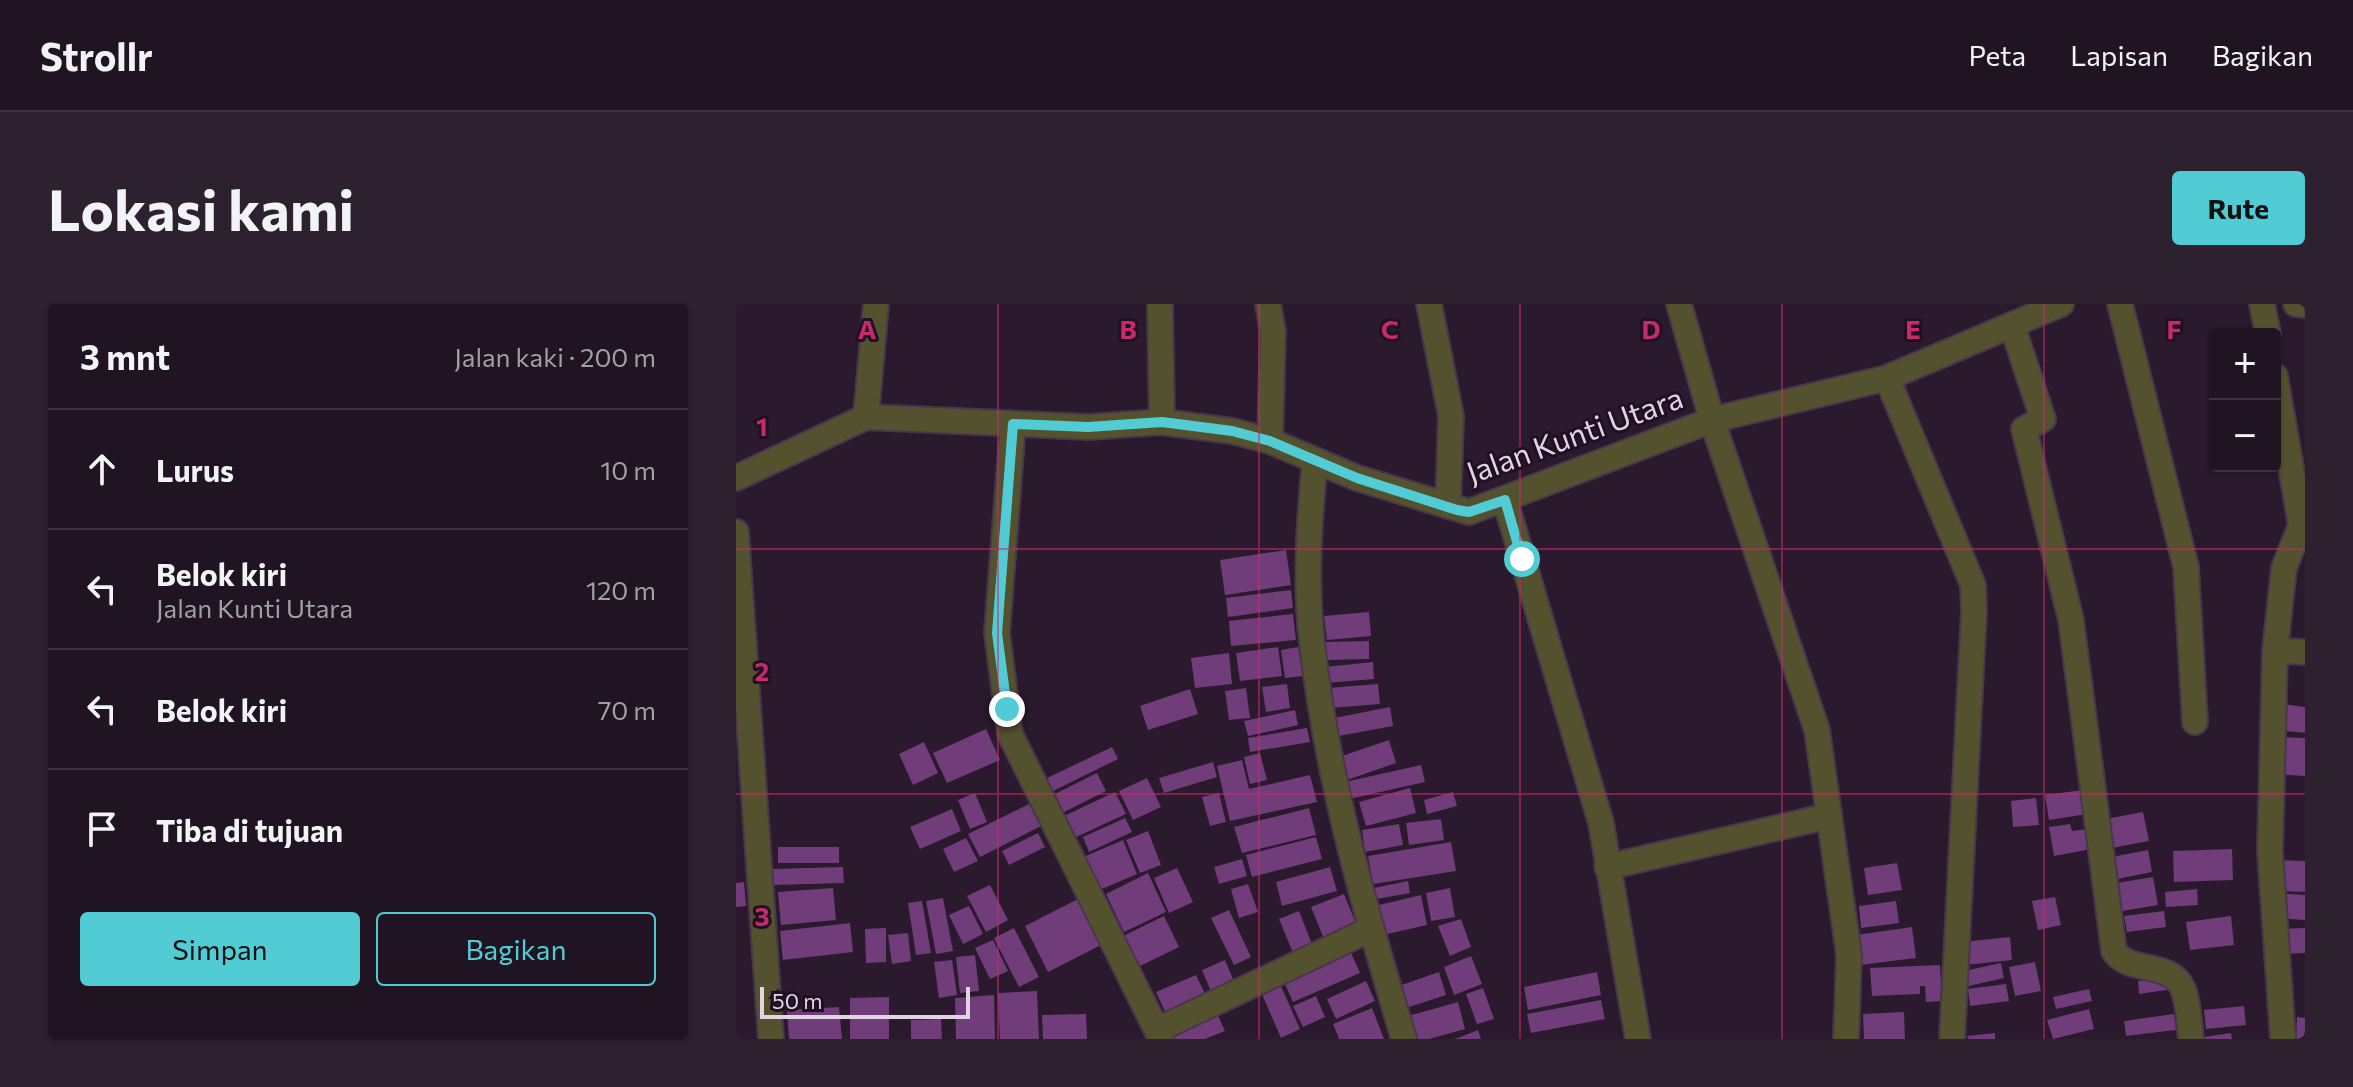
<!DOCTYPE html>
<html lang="id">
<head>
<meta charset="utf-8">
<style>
	body { margin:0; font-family:Commissioner,sans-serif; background:#2d202f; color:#f1f3f6 }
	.controls { position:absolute; right:24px; top:24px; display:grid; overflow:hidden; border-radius:8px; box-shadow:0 2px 6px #0004 }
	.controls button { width:72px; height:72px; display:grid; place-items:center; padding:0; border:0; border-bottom:2px solid #3d3240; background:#201322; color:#f1f3f6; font:40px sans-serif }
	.scale { position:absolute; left:24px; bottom:20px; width:210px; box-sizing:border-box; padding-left:8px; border:4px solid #e1d4e3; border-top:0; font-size:22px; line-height:28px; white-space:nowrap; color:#e1d4e3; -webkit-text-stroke:6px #210f24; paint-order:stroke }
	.stop { position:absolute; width:24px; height:24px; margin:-18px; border:6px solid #51ccd4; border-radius:50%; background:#fff }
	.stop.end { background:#51ccd4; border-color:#fff; box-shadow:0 2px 8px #0008 }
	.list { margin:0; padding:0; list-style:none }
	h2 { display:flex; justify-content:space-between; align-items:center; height:104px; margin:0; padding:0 32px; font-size:34px }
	h2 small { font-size:26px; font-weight:400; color:#a29ea5 }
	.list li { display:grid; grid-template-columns:52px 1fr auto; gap:24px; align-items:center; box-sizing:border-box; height:120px; padding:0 32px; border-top:2px solid #3d3240 }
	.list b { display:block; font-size:30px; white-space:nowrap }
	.list p { margin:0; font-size:26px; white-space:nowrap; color:#a29ea5 }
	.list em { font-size:26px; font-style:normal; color:#a29ea5 }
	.actions { display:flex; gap:16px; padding:24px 32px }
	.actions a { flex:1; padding:18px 0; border:2px solid #51ccd4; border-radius:8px; text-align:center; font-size:28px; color:#51ccd4 }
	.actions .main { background:#51ccd4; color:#111 }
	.icon { flex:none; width:44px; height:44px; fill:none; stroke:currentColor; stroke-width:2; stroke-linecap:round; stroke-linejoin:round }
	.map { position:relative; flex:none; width:1569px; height:735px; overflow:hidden; border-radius:8px }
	header { display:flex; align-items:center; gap:48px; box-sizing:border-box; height:112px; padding:0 40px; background:#201322; border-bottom:2px solid #3d3240 }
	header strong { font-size:38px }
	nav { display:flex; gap:44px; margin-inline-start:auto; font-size:28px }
	.intro { display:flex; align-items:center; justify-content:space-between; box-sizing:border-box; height:192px; padding:0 48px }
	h1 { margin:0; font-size:56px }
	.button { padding:20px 36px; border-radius:8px; background:#51ccd4; color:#111; font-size:28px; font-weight:700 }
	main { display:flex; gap:48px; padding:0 48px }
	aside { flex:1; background:#201322; border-radius:8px; box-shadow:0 2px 6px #0004 }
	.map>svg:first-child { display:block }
	.building { fill:#703c79 }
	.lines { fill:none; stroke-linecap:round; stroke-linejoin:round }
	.street-casing { stroke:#48374b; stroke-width:28 }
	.street { stroke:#54512f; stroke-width:24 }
	.route { stroke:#51ccd4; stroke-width:10 }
	.grid { fill:none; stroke:#c52b69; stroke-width:2; stroke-opacity:0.55 }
	.labels { text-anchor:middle; stroke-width:6; stroke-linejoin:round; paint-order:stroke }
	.street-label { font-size:30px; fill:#e1d4e3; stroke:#210f24 }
	.grid-label { font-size:26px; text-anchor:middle; font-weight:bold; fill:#c52b69; stroke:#210f24; stroke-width:6; stroke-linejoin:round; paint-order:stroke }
</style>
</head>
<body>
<header>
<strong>Strollr</strong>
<nav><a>Peta</a><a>Lapisan</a><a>Bagikan</a></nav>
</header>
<div class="intro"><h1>Lokasi kami</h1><a class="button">Rute</a></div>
<main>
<aside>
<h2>3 mnt<small>Jalan kaki · 200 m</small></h2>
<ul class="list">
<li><svg class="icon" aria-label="ahead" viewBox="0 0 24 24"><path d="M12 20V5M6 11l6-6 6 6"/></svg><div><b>Lurus</b></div><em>10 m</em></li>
<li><svg class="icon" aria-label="left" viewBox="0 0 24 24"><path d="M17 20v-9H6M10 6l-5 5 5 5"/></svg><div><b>Belok kiri</b><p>Jalan Kunti Utara</p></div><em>120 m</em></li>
<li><svg class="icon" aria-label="left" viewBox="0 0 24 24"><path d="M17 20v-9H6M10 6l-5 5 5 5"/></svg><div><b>Belok kiri</b></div><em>70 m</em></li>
<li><svg class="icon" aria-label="arrive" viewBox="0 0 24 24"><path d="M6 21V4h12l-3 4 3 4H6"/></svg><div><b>Tiba di tujuan</b></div></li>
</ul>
<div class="actions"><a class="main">Simpan</a><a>Bagikan</a></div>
</aside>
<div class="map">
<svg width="1569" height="735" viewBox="0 0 1569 735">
	<rect width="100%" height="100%" fill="#2b192e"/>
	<g class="building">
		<path d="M550 246 555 281 489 291 484 256Z"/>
		<path d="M555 286 557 304 492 313 490 294Z"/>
		<path d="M633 308 635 332 591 336 588 312Z"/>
		<path d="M557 310 560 336 495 342 493 317Z"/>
		<path d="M633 337V355L591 356 590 338Z"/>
		<path d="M542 343 546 372 504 377 500 349Z"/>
		<path d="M562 343 567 372 549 374 545 346Z"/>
		<path d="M493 349 496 380 459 384 455 354Z"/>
		<path d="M637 358 638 375 589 379 588 363Z"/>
		<path d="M551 380 554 404 530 408 526 383Z"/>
		<path d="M642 380 644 400 594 404 592 384Z"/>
		<path d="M510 384 514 414 493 416 489 387Z"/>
		<path d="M454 385 462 410 412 426 404 402Z"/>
		<path d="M1546 400 1569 403V429L1542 426Z"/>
		<path d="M654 403 657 422 597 433 593 415Z"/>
		<path d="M559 406 562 421 512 432 508 417Z"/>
		<path d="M571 424 574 438 514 448 512 434Z"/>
		<path d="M250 425 264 456 211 479 197 449Z"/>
		<path d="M1541 433 1569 434V472L1539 470Z"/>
		<path d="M653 436 660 459 611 476 603 453Z"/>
		<path d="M188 438 202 469 177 481 163 450Z"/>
		<path d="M376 443 382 455 313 489 307 476Z"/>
		<path d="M524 449 531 476 514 480 508 453Z"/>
		<path d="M506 456 513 485 574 471 581 498 494 517 481 462Z"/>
		<path d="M477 458 481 473 428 489 423 474Z"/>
		<path d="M685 461 689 478 613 495 609 478Z"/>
		<path d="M361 469 370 487 320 512 311 494Z"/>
		<path d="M411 474 425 503 397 516 383 487Z"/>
		<path d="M674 484 680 509 630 522 623 498Z"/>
		<path d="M1347 486 1351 510 1313 516 1309 491Z"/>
		<path d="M379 488 390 510 338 534 328 512Z"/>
		<path d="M717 488 721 502 691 510 688 496Z"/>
		<path d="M239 489 251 518 234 525 222 496Z"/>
		<path d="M483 489 490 518 474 522 466 493Z"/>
		<path d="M1300 494 1303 521 1277 523 1275 497Z"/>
		<path d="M293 500 305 522 244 553 232 530Z"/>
		<path d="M573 504 580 531 506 549 498 523Z"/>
		<path d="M216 505 225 527 184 545 174 523Z"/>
		<path d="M1407 508 1413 537 1376 544 1370 515Z"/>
		<path d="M389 514 396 528 353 548 347 533Z"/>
		<path d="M705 515 708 536 673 541 670 519Z"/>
		<path d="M663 520 667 541 629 548 626 526Z"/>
		<path d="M1334 520 1336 527 1351 525 1355 545 1318 552 1313 523Z"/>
		<path d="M412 527 425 561 404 569 390 536Z"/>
		<path d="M302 529 309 543 273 561 266 547Z"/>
		<path d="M580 533 586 555 516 573 510 551Z"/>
		<path d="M230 534 242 557 218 568 207 545Z"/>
		<path d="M387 536 401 570 359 588 345 554Z"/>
		<path d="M715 538 720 567 637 580 632 552Z"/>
		<rect x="42" y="543" width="61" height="16"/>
		<path d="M1496 545 1497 576 1438 578 1437 547Z"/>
		<path d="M1412 546 1416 568 1381 575 1376 553Z"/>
		<path d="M506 555 511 572 483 580 478 563Z"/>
		<path d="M1541 556 1569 557V588L1541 587Z"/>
		<path d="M1161 559 1166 586 1132 591 1128 564Z"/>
		<path d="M107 563 108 579 37 581 36 565Z"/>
		<path d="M594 563 601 587 546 602 540 578Z"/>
		<path d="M441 564 457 598 433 609 418 574Z"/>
		<path d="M412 569 430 608 388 628 370 590Z"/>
		<path d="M1417 573 1422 601 1386 607 1381 579Z"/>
		<path d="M672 577 674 589 635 596 633 585Z"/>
		<path d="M8 578 10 602 0 603V579Z"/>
		<path d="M512 580 522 608 503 614 495 585Z"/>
		<path d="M254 581 272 616 250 628 231 592Z"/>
		<path d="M97 584 100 616 45 621 42 588Z"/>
		<path d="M714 584 719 613 695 617 690 589Z"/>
		<path d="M1461 585 1462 601 1430 603 1429 588Z"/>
		<path d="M1541 589 1569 591V616L1540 614Z"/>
		<path d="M608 590 623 627 590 640 575 603Z"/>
		<path d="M685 591 691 621 642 632 635 603Z"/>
		<path d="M1319 593 1325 621 1302 626 1296 597Z"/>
		<path d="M207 594 217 647 200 650 190 597Z"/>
		<path d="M342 595 365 641 312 668 289 622Z"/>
		<path d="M186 597 195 649 180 651 172 599Z"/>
		<path d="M1160 597 1163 619 1125 624 1123 602Z"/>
		<path d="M233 602 247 630 227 640 213 611Z"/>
		<path d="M493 606 515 653 498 661 475 614Z"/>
		<path d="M563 607 579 648 560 656 543 615Z"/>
		<path d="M1428 607 1430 623 1391 628 1388 612Z"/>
		<path d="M428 612 443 643 396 666 381 635Z"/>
		<path d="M1495 612 1498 641 1454 646 1450 618Z"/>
		<path d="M725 615 735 643 714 652 702 622Z"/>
		<path d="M114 619 117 648 47 656 44 627Z"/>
		<path d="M1176 623 1180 654 1124 661 1120 631Z"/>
		<path d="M150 624V658L130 659 129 625Z"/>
		<path d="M278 624 303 673 283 683 258 634Z"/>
		<path d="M1569 624V649L1546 650 1545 625Z"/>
		<path d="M172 629 175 657 156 660 152 631Z"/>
		<path d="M1274 633 1276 656 1229 661 1227 638Z"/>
		<path d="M257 636 272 667 254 675 239 644Z"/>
		<path d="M613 644 624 669 557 698 546 673Z"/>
		<path d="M239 651 243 687 224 689 220 653Z"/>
		<path d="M735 652 746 680 718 691 708 663Z"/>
		<path d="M216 656 221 691 203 694 198 658Z"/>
		<path d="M489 656 500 682 477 692 466 666Z"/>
		<path d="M1299 658 1305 687 1279 692 1273 663Z"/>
		<path d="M1265 659 1268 674 1228 683 1224 668Z"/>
		<path d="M1204 661 1206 697 1190 698 1189 682H1184V690L1136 692 1134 664Z"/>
		<path d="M703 668 710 691 667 705 660 683Z"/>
		<path d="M861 668 865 691 792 706 788 683Z"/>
		<path d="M460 671 472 696 432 714 420 688Z"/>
		<path d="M1435 672 1437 685 1403 690 1402 677Z"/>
		<path d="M630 677 639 697 600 715 591 695Z"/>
		<path d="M544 680 564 725 545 734 525 688Z"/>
		<path d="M1270 680 1273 697 1234 702 1232 685Z"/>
		<path d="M747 684 758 715 741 720 730 690Z"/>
		<path d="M1353 685 1356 697 1320 705 1317 693Z"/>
		<path d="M301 687 303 735H264L262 689Z"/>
		<path d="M258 691 259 735H220L219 694Z"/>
		<path d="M580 692 589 713 567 723 557 702Z"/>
		<path d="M153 693V735H114V694Z"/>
		<path d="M865 696 869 715 795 729 791 710Z"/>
		<path d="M722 698 729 725 693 735H671L665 714Z"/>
		<path d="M1508 702 1510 721 1470 725 1468 706Z"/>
		<path d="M103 703 106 735H53L51 706Z"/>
		<path d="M636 704 648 735H603L597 720Z"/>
		<path d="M1353 705 1358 725 1317 735 1311 716Z"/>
		<path d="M480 707 489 727 469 735H436L432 727Z"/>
		<path d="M1168 708 1169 735H1128L1127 710Z"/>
		<path d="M350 710 351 735H307L306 711Z"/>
		<path d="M1438 710 1440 726 1390 732 1388 717Z"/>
		<path d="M1561 713 1569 714V735H1560Z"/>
		<path d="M205 715 206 735H175V716Z"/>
		<path d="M742 726 745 735H719Z"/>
		<path d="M1259 729V735H1232L1231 732Z"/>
		<path d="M1495 729 1496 735H1468V733Z"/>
	</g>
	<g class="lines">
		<g class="street-casing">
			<g id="street">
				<path d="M424 0 426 118"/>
				<path d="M532 0 537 28 534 137"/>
				<path d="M693 0 715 112 712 202"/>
				<path d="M943 0 976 116 1081 426 1113 651 1110 735"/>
				<path d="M1384 0 1450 263 1459 418"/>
				<path d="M1526 0 1532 30"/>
				<path d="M1560 0 1569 1"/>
				<path d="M1276 21 1307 115 1288 125 1335 316 1378 647C1392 670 1435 656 1447 685 1453 700 1453 719 1455 735"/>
				<path d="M1539 72 1565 221 1548 264 1539 347 1534 547 1547 735"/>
				<path d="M1151 74 1237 281 1238 307 1216 735"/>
				<path d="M130 113 140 0"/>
				<path d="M277 120 261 329 274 430 425 735"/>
				<path d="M579 157C573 217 569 279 576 339 591 474 629 606 668 735"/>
				<path d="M0 174 130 113 352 123 426 118 496 127 534 137 621 174 733 208 976 116 1151 74 1325 0"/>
				<path d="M769 196 865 519 902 735"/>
				<path d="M0 228 35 735"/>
				<path d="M1539 347 1569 348"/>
				<path d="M871 563 1093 512"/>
				<path d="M421 726 635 625"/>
			</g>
		</g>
		<use href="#street" class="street"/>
	</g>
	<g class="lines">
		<path class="route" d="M271 405 261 329 277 120 352 123 426 118 496 127 534 137 621 174 721 206 733 208 769 196 786 255"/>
	</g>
	<path class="grid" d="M262 0V735M523 0V735M784 0V735M1046 0V735M1308 0V735M0 245H1569M0 490H1569"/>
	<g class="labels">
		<g class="street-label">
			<text transform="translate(839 132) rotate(-20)" y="10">Jalan Kunti Utara</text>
		</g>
	</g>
	<g class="grid-label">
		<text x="131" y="35">A</text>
		<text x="392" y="35">B</text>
		<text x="654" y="35">C</text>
		<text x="915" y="35">D</text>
		<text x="1177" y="35">E</text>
		<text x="1438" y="35">F</text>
		<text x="26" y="132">1</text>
		<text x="26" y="377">2</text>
		<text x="26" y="622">3</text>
	</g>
</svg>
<div class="controls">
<button>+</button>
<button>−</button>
</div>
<div class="scale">50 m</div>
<div class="stop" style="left:786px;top:255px"></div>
<div class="stop end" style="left:271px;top:405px"></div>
</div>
</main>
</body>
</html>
